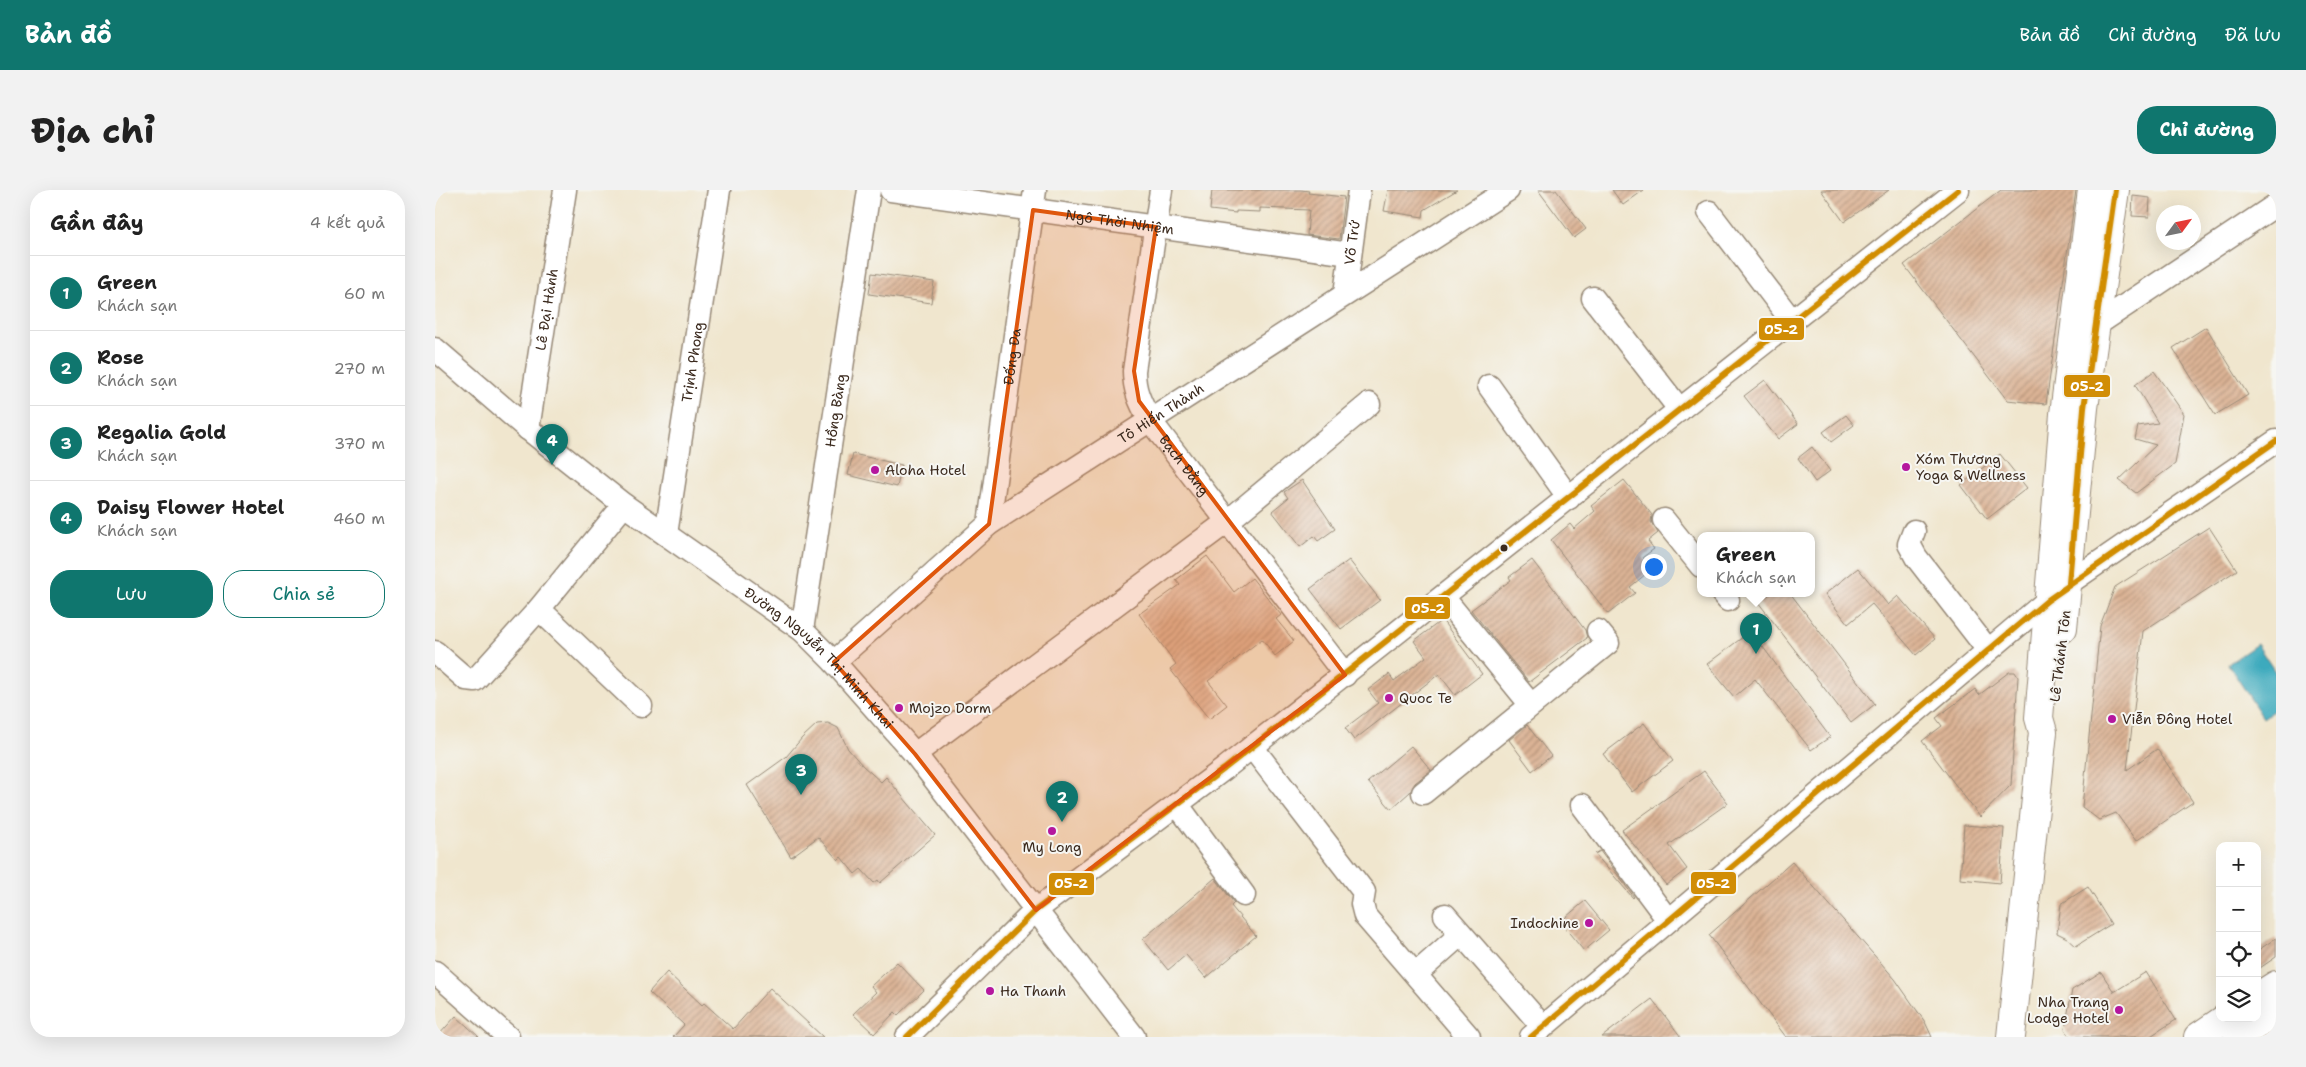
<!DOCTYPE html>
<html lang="vi">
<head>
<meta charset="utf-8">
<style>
	body { margin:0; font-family:"Shantell Sans",sans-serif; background:#f2f2f2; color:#222 }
	.controls { position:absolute; right:15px; bottom:15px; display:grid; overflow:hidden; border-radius:10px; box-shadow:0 5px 20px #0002 }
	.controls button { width:45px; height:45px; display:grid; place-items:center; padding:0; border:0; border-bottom:1px solid #e0e0e0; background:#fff; color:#222; font:25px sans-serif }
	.compass { position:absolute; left:1721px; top:15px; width:45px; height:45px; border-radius:50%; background:#fff; box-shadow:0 5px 20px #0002; rotate:57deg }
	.you { position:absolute; left:1218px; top:376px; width:18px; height:18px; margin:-12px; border:4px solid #fff; border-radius:50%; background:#1a73e8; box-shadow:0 0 0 8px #1a73e833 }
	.badge { display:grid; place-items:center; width:32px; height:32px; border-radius:50%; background:#0f766e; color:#fff; font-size:16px; font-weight:700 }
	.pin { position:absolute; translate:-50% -41px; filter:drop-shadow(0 1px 2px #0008) }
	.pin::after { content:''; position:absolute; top:26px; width:18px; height:15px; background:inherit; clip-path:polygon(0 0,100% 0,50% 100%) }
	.popup { position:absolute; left:1262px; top:342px; width:118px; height:65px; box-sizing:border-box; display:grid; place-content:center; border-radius:10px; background:#fff; filter:drop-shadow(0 1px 4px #0005); font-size:16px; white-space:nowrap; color:#767676 }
	.popup b { font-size:19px; color:#222 }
	.popup::after { content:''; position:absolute; left:50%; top:100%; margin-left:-10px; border:10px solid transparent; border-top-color:#fff }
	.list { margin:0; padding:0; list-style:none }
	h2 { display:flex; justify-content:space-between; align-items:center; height:65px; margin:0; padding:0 20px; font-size:21px }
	h2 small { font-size:16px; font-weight:400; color:#767676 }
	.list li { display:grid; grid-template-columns:32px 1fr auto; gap:15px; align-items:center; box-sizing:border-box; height:75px; padding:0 20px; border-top:1px solid #e0e0e0 }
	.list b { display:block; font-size:19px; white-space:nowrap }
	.list p { margin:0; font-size:16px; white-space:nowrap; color:#767676 }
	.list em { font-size:16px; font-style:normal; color:#767676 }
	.actions { display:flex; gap:10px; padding:15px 20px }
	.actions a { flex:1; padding:11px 0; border:1px solid #0f766e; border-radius:20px; text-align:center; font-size:18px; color:#0f766e }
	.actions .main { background:#0f766e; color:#fff }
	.icon { flex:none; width:28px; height:28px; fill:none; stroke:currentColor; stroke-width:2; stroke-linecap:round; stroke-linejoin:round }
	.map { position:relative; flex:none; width:1841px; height:847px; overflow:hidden; border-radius:20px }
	header { display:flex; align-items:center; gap:30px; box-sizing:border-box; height:70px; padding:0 25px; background:#0f766e; color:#fff }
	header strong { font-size:24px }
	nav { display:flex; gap:28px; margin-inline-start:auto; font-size:18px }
	.intro { display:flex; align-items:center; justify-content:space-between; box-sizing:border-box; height:120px; padding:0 30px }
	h1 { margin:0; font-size:35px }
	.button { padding:12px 22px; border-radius:20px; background:#0f766e; color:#fff; font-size:18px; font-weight:700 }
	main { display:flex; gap:30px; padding:0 30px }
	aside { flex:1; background:#fff; border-radius:20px; box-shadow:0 5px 20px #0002 }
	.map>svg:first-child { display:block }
	.water { fill:#3eaabd; stroke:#3c6a6e }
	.building { fill:url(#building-hatch) }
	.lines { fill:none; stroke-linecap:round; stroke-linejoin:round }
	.minor-casing { stroke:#968876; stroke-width:25 }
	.major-casing { stroke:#968876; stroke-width:30 }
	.minor { stroke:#fff; stroke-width:22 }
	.major { stroke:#fff; stroke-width:28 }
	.bus-1-casing { stroke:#f6f6f2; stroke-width:10 }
	.bus-1 { stroke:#d18d06; stroke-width:6 }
	.marked { fill:#df570d; fill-opacity:0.2; stroke:#df570d; stroke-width:4; stroke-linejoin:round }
	.poi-dot { fill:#b5179e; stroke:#f6f6f2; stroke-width:2 }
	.bus-dot { fill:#3b2a1e; stroke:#f6f6f2; stroke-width:2 }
	.labels { text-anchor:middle; stroke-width:4; stroke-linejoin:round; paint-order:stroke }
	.street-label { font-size:14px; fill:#3b2a1e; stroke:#f6f6f2 }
	.poi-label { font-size:14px; fill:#3b2a1e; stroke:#f6f6f2; text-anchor:start }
	.line-badge { stroke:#f6f6f2; stroke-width:2 }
	.badge-label { font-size:14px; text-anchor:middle; font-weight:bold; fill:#fff }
</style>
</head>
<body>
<header>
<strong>Bản đồ</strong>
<nav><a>Bản đồ</a><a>Chỉ đường</a><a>Đã lưu</a></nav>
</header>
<div class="intro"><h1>Địa chỉ</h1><a class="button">Chỉ đường</a></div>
<main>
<aside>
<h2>Gần đây<small>4 kết quả</small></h2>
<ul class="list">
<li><span class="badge">1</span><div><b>Green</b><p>Khách sạn</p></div><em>60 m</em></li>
<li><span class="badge">2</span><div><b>Rose</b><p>Khách sạn</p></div><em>270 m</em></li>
<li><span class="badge">3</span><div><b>Regalia Gold</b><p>Khách sạn</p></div><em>370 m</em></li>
<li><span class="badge">4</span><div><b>Daisy Flower Hotel</b><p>Khách sạn</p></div><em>460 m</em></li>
</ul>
<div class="actions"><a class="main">Lưu</a><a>Chia sẻ</a></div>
</aside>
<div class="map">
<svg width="1841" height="847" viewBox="0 0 1841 847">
	<defs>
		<pattern id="building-hatch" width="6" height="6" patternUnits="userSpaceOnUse" patternTransform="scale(1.25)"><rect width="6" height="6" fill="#dbb395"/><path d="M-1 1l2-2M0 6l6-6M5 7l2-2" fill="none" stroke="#b39279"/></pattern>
	</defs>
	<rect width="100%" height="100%" fill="#f6f6f2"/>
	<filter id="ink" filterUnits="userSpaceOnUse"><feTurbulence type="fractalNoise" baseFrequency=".02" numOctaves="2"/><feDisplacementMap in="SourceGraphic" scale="10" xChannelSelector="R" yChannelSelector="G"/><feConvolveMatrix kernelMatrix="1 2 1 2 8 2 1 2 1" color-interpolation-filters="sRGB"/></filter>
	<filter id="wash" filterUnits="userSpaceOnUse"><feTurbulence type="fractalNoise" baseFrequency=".0096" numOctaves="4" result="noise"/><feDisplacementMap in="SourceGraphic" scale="20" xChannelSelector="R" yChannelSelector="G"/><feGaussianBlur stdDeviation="1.12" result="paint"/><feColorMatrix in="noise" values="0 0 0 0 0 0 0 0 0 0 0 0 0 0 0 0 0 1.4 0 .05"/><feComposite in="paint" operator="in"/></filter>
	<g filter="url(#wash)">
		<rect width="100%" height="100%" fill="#f0e6ce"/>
		<path class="water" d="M1822 454 1841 483V519L1828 528 1793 474Z"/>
		<g id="blocks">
			<g class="building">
				<path d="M777 0H866L874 1 873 3 909 7 904 49 872 45 874 20 825 18V22L801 21V23L775 20Z"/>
				<path d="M953 0H1022L989 20 988 27 949 21Z"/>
				<path d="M1103 0H1121L1151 39 1139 48Z"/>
				<path d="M1177 0H1209L1188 15Z"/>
				<path d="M1386 0H1454L1409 32Z"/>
				<path d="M1566 0H1641L1611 214 1572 210 1469 75Z"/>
				<path d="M1698 6 1715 8 1714 27 1697 26Z"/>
				<path d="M437 83 499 92 496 113 434 104Z"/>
				<path d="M1771 137 1813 205 1780 225 1738 158Z"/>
				<path d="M1719 181 1749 224 1740 274 1701 303 1684 290 1721 255 1700 249 1703 236 1723 233 1700 195Z"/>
				<path d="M1330 190 1363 234 1343 249 1309 206Z"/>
				<path d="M1411 225 1419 235 1396 252 1388 242Z"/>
				<path d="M1377 257 1395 281 1380 292 1363 268Z"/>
				<path d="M418 264 467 275 462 297 413 285Z"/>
				<path d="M1565 264 1592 298 1552 329 1526 295Z"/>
				<path d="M867 290 900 339 883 351 879 346 865 357 837 321 853 308 849 302Z"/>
				<path d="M1189 290 1217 325 1216 332 1223 343 1213 351 1219 359 1208 367 1213 373 1207 378 1211 384 1195 397 1200 403 1173 424 1116 350 1135 334 1139 339 1160 321 1156 316Z"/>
				<path d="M1774 337 1802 380 1708 441 1692 580 1722 559 1758 612 1701 651 1681 623 1664 630 1647 617 1665 436 1680 397Z"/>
				<path d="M772 366 799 402 817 388 846 425 841 429 859 451 840 466 827 449 773 491 792 515 774 529 735 479 741 474 704 424 745 395 741 390Z"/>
				<path d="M914 370 945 410 906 439 875 399Z"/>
				<path d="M1097 370 1150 440 1152 448 1094 492 1036 420 1076 390 1074 387Z"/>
				<path d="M1423 378 1453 415 1463 406 1500 449 1481 465 1437 414 1413 434 1390 404Z"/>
				<path d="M1336 403H1355L1440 514 1416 533 1323 412Z"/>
				<path d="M1007 430 1047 484 1020 505 1004 484 919 550 910 538 943 513 933 500 954 484 959 491 991 467 979 451Z"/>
				<path d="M1316 441 1395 547 1376 560 1320 489 1299 507 1272 474Z"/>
				<path d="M1574 482H1580L1583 487 1576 595 1545 627 1487 551 1507 536 1501 528 1540 499 1544 505Z"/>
				<path d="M393 533 403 538 413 559 428 576 446 592 451 587 500 645 445 693 443 690 439 693 426 679 420 684 406 667 403 670 383 647 356 667 312 595 351 567 367 548 382 534Z"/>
				<path d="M1209 533 1238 571 1197 602 1168 564Z"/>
				<path d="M1092 535 1116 566 1097 581 1074 550Z"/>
				<path d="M976 556 996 580 980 593 975 602 956 619 933 592Z"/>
				<path d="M1269 581 1293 613 1234 655 1252 679 1231 695 1187 640Z"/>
				<path d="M1529 635 1569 638 1565 693 1525 689Z"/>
				<path d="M1165 661 1199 707 1198 708 1160 664Z"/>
				<path d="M1357 672 1460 789 1490 832 1497 847H1351L1274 745Z"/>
				<path d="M780 688 799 713 796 716 821 746 771 788 751 765 733 780 708 749Z"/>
				<path d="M1653 697 1676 734 1641 756 1632 748 1622 743 1626 714Z"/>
				<path d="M1150 711 1174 740 1149 761 1125 732Z"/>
				<path d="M1841 748V767L1822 780V761Z"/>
				<path d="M462 772 489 800 463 825 460 822 439 844 418 824 441 802 436 796Z"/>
				<path d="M232 782 267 815 269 813 298 839 335 798 388 847H238L249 835 214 802Z"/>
				<path d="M1666 782 1679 802 1711 782 1741 830 1714 847H1635L1630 839 1637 800Z"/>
				<path d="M1217 809 1246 847H1167Z"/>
				<path d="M21 826 44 847H2Z"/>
			</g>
		</g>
	</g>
	<g filter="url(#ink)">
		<use href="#blocks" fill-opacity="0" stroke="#968876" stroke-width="1"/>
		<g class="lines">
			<g class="minor-casing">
				<g id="minor">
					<path id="s1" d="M456 0 915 64"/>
					<path id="s2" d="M726 0 699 181C699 200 705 212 714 229L910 485"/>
					<path d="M1274 22 1357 131"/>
					<path id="s3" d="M910 104 924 0"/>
					<path d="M1158 108 1245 220"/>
					<path d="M1661 135 1841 15"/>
					<path id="s4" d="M0 159 93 239 189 315 367 440 399 472 480 564 699 847"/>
					<path d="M1054 196 1134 308"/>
					<path id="s5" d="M93 239 130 0"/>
					<path d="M1229 330 1266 376"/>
					<path id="s6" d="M554 334 600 0"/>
					<path d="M1479 341 1474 354 1481 367 1553 460"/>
					<path id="s7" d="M231 344 284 0"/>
					<path d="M1634 393 1841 251"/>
					<path d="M1287 403 1293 410"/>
					<path d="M1008 407 1096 515"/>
					<path d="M104 419 206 516"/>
					<path id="s8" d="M367 440 434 0"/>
					<path d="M0 462 31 489 40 490 104 419 189 315"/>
					<path id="s9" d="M399 472 554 334 1073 0"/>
					<path d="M817 557 929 702 927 714 930 726 1034 847"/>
					<path d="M480 564 793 331 934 214"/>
					<path d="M988 603 1173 453 1163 441"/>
					<path d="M742 614 809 705"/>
					<path d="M1147 615 1233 730"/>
					<path d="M1010 725 1108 837"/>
					<path d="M0 782 73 847"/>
					<path d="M981 784 1026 744"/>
					<path d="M472 847 601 720 789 579 1523 0"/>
					<path d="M1096 847 1613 410"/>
				</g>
			</g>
			<g class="major-casing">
				<g id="major">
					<path d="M1628 438 1649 218 1680 0"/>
					<path d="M1822 807 1841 795"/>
					<path d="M1576 847 1608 542 1604 528 1629 224 1657 0"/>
					<path d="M1763 847 1791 828"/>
					<path d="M1803 847 1841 822"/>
				</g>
			</g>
			<use href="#minor" class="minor"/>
			<use href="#major" class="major"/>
			<g class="bus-1-casing">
				<g id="bus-1">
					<path d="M1634 393 1649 218 1680 0"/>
					<path d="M472 847 601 720 789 579 1523 0"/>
					<path d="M1096 847 1613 410 1841 251"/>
				</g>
			</g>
			<use href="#bus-1" class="bus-1"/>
		</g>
	</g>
	<path class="marked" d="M598 20 721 37 699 181 704 211 910 485 601 720 480 564 399 472 554 334Z"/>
	<g class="poi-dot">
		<circle cx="1471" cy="277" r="5"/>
		<circle cx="440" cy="280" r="5"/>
		<circle cx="954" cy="508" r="5"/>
		<circle cx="464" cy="518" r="5"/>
		<circle cx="1677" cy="529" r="5"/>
		<circle cx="617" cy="641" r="5"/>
		<circle cx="1154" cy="733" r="5"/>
		<circle cx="555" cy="801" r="5"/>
		<circle cx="1684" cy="820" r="5"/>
	</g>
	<circle class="bus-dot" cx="1069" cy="358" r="4.5"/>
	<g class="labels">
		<g class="street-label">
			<text dy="5" stroke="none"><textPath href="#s1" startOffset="231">Ngô Thời Nhiệm</textPath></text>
			<text dy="5" stroke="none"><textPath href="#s3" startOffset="52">Võ Trứ</textPath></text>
			<text dy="5" stroke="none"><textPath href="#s5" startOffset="121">Lê Đại Hành</textPath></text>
			<text dy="5" stroke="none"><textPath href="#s6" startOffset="169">Đống Đa</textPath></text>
			<text dy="5" stroke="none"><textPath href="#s7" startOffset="174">Trịnh Phong</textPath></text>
			<text dy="5" stroke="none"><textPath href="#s8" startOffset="222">Hồng Bàng</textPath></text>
			<text dy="5" stroke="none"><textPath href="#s9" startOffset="412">Tô Hiến Thành</textPath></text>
			<text dy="5" stroke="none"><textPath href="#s2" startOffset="292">Bạch Đằng</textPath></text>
			<text transform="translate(1625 466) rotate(-83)" y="5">Lê Thánh Tôn</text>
			<text dy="5" stroke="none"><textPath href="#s4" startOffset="494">Đường Nguyễn Thị Minh Khai</textPath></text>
		</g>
		<g class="poi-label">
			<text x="1481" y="274">Xóm Thương<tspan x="1481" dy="16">Yoga &amp; Wellness</tspan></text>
			<text x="450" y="285">Aloha Hotel</text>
			<text x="964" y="513">Quoc Te</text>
			<text x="474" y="523">Mojzo Dorm</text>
			<text x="1687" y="534">Viễn Đông Hotel</text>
			<text x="617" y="662" text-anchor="middle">My Long</text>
			<text x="1144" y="738" text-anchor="end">Indochine</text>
			<text x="565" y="806">Ha Thanh</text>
			<text x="1674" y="817" text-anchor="end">Nha Trang<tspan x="1674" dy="16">Lodge Hotel</tspan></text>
		</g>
	</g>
	<g class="line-badge">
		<rect x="1323" y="127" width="47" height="24" rx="5" fill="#d18d06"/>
		<rect x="1628" y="184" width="48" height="24" rx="5" fill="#d18d06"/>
		<rect x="969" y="406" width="47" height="24" rx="5" fill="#d18d06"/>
		<rect x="1255" y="681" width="47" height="24" rx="5" fill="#d18d06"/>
		<rect x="613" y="682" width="47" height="24" rx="5" fill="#d18d06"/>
	</g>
	<g class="badge-label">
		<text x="1346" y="144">05-2</text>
		<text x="1652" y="201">05-2</text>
		<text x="993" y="423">05-2</text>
		<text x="1278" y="698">05-2</text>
		<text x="636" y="698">05-2</text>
	</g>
</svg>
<div class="controls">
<button>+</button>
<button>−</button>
<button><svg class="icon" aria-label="locate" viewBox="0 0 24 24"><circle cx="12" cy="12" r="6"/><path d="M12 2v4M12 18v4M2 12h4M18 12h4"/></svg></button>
<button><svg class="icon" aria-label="layers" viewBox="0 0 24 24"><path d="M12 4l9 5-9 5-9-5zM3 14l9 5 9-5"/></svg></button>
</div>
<svg class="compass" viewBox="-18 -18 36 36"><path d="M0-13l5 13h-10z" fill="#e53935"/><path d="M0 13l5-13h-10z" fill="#767676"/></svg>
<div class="you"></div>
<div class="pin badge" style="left:1321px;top:464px">1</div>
<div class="popup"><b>Green</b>Khách sạn</div>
<div class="pin badge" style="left:627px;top:632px">2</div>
<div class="pin badge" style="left:366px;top:605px">3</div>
<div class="pin badge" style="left:117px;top:275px">4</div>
</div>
</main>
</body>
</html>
